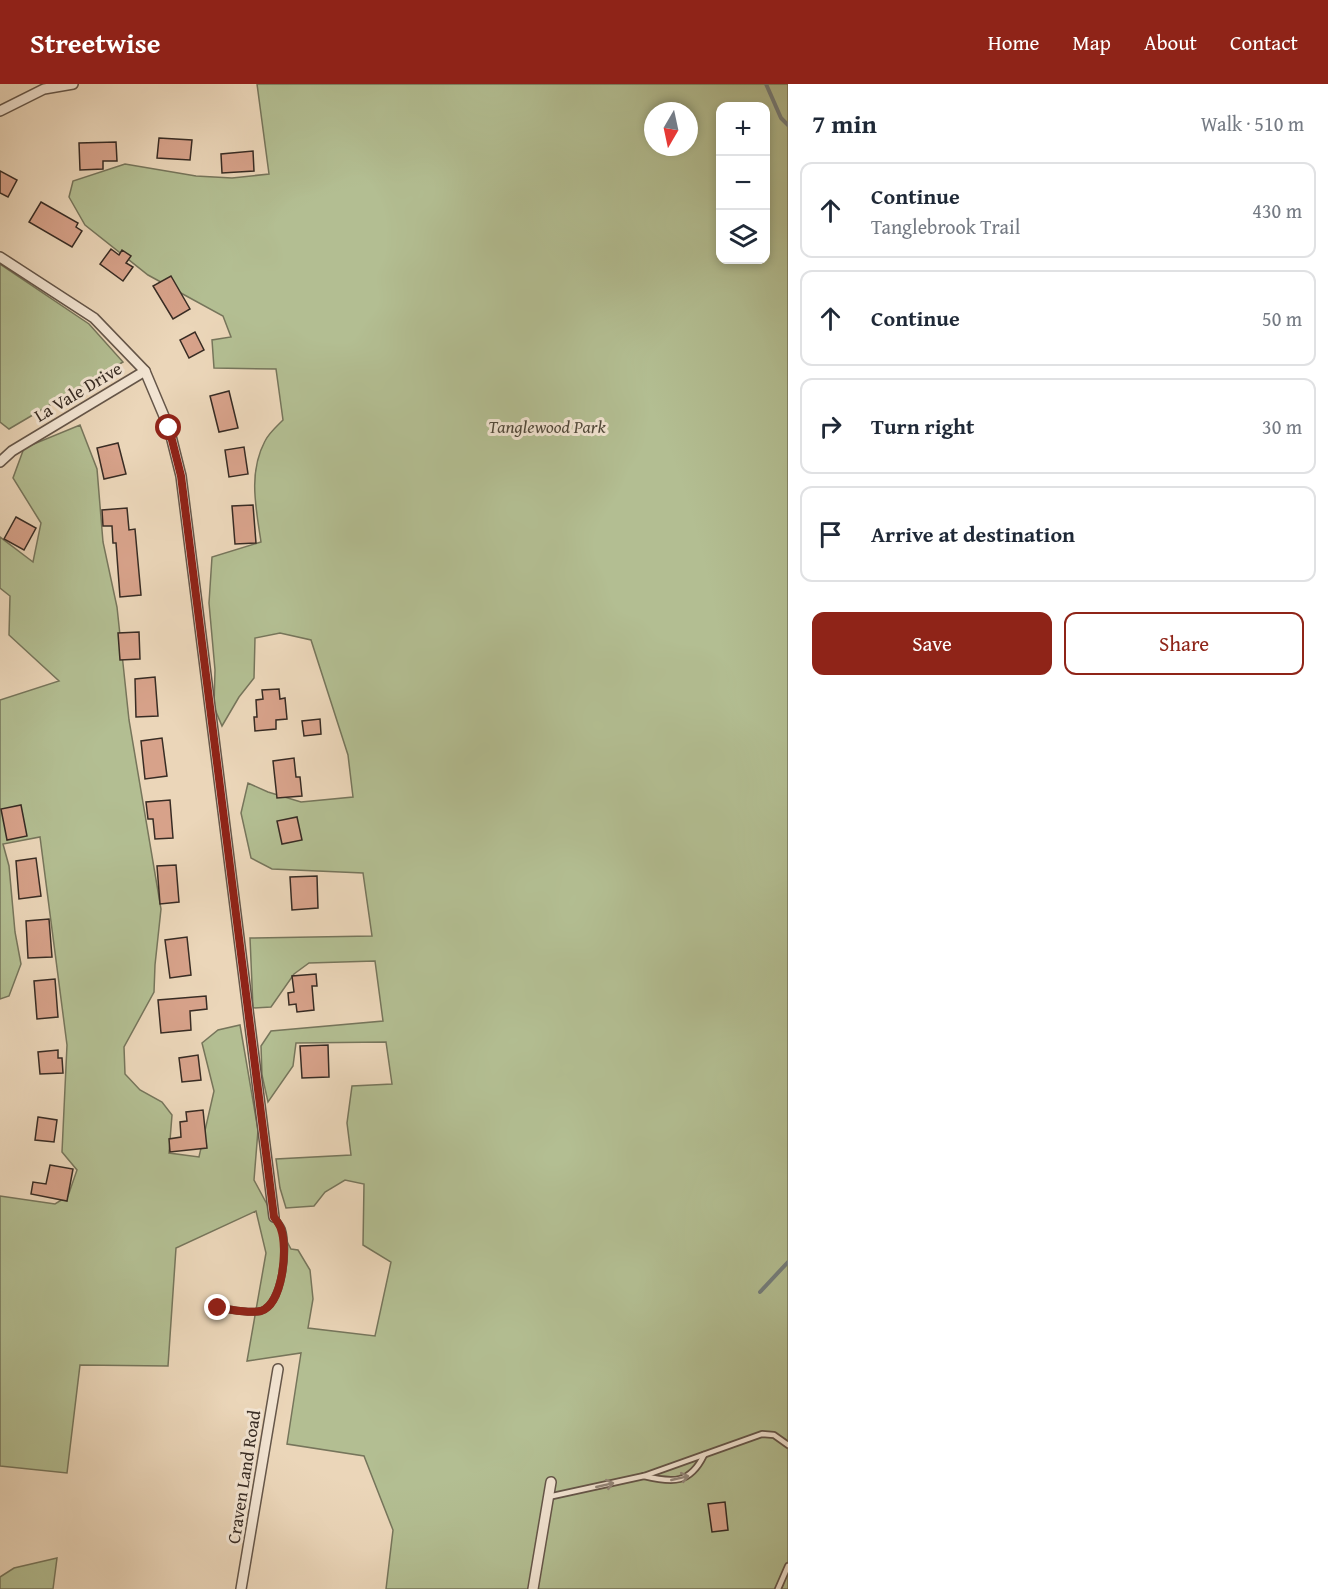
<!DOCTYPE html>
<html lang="en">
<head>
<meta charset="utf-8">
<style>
	body { margin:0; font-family:"Gentium Book Plus",serif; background:#f6f6f7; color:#1f2937 }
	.controls { position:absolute; right:18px; top:18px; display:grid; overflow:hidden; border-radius:12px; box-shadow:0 3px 9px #0003 }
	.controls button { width:54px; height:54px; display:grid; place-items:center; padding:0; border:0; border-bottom:2px solid #e0e1e3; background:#fff; color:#1f2937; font:30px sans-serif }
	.compass { position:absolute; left:644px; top:18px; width:54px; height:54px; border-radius:50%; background:#fff; box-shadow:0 3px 9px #0003; rotate:189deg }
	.stop { position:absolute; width:18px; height:18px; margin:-14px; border:4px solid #8f2418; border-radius:50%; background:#fff }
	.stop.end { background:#8f2418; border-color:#fff; box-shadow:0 2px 6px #0008 }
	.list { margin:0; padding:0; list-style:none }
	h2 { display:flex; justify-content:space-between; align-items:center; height:78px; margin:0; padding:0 24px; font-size:26px }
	h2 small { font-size:20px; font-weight:400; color:#747a83 }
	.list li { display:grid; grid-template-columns:39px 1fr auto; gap:18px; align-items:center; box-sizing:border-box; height:96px; margin:0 12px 12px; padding:0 12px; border:2px solid #e0e1e3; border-radius:12px }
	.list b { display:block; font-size:22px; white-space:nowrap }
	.list p { margin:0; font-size:20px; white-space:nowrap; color:#747a83 }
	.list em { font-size:20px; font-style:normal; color:#747a83 }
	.actions { display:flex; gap:12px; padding:18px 24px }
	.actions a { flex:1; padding:14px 0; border:2px solid #8f2418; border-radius:12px; text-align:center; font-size:21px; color:#8f2418 }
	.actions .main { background:#8f2418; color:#fff }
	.icon { flex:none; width:33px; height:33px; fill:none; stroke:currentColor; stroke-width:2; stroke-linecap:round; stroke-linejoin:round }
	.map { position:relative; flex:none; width:788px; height:1505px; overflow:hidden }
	header { display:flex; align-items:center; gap:36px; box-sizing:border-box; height:84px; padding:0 30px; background:#8f2418; color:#fff }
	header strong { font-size:28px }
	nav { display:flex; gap:33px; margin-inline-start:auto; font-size:21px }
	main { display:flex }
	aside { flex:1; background:#fff }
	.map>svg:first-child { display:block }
	.green { fill:#b3be92; stroke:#76755b; stroke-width:1.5; fill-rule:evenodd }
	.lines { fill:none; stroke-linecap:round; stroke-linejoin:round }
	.stream { stroke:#757f7e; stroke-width:4 }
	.building { fill:#d7a28a; stroke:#382c24; stroke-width:1.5 }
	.lane-casing { stroke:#655649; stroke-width:8 }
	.street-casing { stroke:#655649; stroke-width:12 }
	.lane { stroke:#f2e4d2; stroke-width:4.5 }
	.street { stroke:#f2e4d2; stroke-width:9 }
	.oneway { stroke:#95887b }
	.route { stroke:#8f2418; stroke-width:8 }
	.labels { text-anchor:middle; stroke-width:6; stroke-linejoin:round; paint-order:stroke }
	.street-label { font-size:18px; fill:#382c24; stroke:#f2e4d2 }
	.park-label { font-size:18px; font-style:italic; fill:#51493a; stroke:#f2e4d2 }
</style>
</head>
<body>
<header>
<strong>Streetwise</strong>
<nav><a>Home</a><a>Map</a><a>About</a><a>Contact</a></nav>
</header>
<main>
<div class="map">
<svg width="788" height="1505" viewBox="0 0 788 1505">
	<rect width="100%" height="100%" fill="#ebd6b9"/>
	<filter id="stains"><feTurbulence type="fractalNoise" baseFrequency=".00333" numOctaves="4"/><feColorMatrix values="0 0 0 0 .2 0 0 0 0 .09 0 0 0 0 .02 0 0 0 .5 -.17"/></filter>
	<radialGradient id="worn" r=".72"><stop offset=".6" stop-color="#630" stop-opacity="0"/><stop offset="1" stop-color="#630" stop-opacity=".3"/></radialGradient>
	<g class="green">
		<path d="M257 0H788V1505H386L393 1446 364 1372 287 1360 301 1269 247 1277 266 1169 256 1127 176 1164 168 1282 80 1281 67 1389 0 1382V1112L55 1120 68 1112 77 1086 62 1068 67 961 40 753 3 760 9 782 15 848 21 880 9 912 0 915V616L59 597 9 551 10 512 0 504V453L33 478 41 439 13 394 24 364 80 341 97 385 103 458 117 523 129 636 161 825 155 881 154 908 124 963 125 990 140 1006 162 1018 172 1031 169 1069 199 1073 214 1007 202 959 218 946 240 941 258 1046 254 1096 291 1165 298 1166 310 1186 313 1215 308 1244 375 1252 391 1178 363 1161 364 1100 345 1096 325 1108 314 1122 286 1124 280 1104 276 1075 351 1071 347 1039 352 1002 392 1000 386 958 296 959 293 982 268 1018 262 991 261 962 271 947 383 937 375 877 309 879 294 890 271 923 253 924 250 854 372 852 363 789 272 785 251 774 241 729 248 699 268 708 301 718 353 713 348 671 311 556 280 549 255 554 254 594 239 613 222 642 214 623 215 586 209 519 212 473 261 458C256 424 248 389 265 357 269 349 277 342 283 336L276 285 214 284 212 256 231 253 223 232 148 191 85 141 69 113 73 97 125 80 196 92 232 94 269 90ZM720 22H766V176H720ZM653 27H689V63H653Z"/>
		<path d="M0 180 89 240 123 278 9 345 0 338Z"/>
		<path d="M57 1474 53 1505H0V1493L14 1484Z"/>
	</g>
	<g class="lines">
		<g class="stream">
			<path d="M766 0 781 34 788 41"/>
			<path d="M760 1208 788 1178"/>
		</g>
	</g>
	<g class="building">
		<path d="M159 54 192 56 190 76 157 74Z"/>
		<path d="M116 58 117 77H103V85L80 86 79 59Z"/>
		<path d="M253 67 254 87 222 89 221 70Z"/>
		<path d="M0 87 17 96 8 113 0 109Z"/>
		<path d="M41 118 78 139 76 143 82 147 72 163 29 138Z"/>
		<path d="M111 165 119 171 122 166 131 172 126 179 133 183 123 197 100 180Z"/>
		<path d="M171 192 190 225 173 235 153 202Z"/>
		<path d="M195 248 204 266 189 274 180 256Z"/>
		<path d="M229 307 238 344 219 348 210 312Z"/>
		<path d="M118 359 126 390 104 395 97 364Z"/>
		<path d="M244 363 248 390 229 393 225 366Z"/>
		<path d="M253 421 256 459 235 460 232 422Z"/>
		<path d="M127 424 129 446 135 445 141 511 120 513 116 459H113L112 442H103L102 426Z"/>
		<path d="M16 433 36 444 24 466 4 455Z"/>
		<path d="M139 548 140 575 120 576 118 549Z"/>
		<path d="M155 593 158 632 136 633 135 595Z"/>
		<path d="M279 605 280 615 285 614 287 635 276 636V645L255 647 254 633H257L256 616 263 615 262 606Z"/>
		<path d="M320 635 321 650 304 652 302 637Z"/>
		<path d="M162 654 167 692 145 695 141 657Z"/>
		<path d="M294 674 296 693H300L302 712 277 714 273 677Z"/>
		<path d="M170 716 173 754 155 755 153 735H148L146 718Z"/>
		<path d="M21 721 27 752 7 756 1 725Z"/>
		<path d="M297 733 302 756 282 760 277 737Z"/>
		<path d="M36 774 41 812 19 815 16 777Z"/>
		<path d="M176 781 179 818 160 820 157 782Z"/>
		<path d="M317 792 318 824 292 826 290 793Z"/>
		<path d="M49 835 52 873 28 874 26 837Z"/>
		<path d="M187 853 191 891 170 894 165 856Z"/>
		<path d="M316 890 317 902H312L314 926 297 928 296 920 289 921 288 909 294 908 292 892Z"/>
		<path d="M55 895 58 933 37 935 34 897Z"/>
		<path d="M206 912 207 925 190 927 191 946 161 949 158 916Z"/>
		<path d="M328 961 329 993 302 994 300 962Z"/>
		<path d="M58 966V974H62L63 989 40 990 38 968Z"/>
		<path d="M198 971 201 996 182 998 179 974Z"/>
		<path d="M203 1026 207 1064 170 1068 169 1055 181 1053 180 1038 187 1037 186 1028Z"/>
		<path d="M38 1033 57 1036 54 1058 35 1056Z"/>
		<path d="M50 1081 73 1085 67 1117 31 1110 33 1098 46 1100Z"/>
		<path d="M725 1418 728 1446 712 1448 708 1420Z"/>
	</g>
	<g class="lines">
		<g class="lane-casing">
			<g id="lane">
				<path d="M218 1224C231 1225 248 1230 261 1227 283 1220 288 1163 282 1145 280 1141 276 1136 274 1133"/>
				<path d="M644 1392C673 1399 690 1400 704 1371"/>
				<path d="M548 1413 644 1392 762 1350 774 1351 788 1361"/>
				<path d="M778 1505 788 1482"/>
			</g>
		</g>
		<g class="street-casing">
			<g id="street">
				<path d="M0 27 44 5 73 0"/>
				<path d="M0 173 94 234 145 287 169 344 181 392 274 1133"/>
				<path d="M0 378 12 367 145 287"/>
				<path d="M241 1505 278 1285"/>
				<path d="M533 1505 551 1398"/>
			</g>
		</g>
		<use href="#lane" class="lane"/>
		<use href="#street" class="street"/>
	</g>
	<defs><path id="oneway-shaft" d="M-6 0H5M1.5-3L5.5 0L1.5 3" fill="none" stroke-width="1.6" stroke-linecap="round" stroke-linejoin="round" transform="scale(1.5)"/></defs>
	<g class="oneway">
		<use href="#oneway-shaft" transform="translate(680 1394) rotate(-13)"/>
		<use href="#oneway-shaft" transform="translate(605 1401) rotate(-13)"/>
	</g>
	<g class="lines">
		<path class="route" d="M169 344 181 392 274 1133C276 1136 280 1141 281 1145 288 1164 283 1220 261 1227 248 1230 231 1225 218 1224"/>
	</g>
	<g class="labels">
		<g class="street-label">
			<text transform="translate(78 308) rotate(-31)" y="6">La Vale Drive</text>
			<text transform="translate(244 1393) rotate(-81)" y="6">Craven Land Road</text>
		</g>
		<g class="park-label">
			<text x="547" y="349">Tanglewood Park</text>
		</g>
	</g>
	<rect width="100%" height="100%" filter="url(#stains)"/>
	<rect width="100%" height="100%" fill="url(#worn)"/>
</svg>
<div class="controls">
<button>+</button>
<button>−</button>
<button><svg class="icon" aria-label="layers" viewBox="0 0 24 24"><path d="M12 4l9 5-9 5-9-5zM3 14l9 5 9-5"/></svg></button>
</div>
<svg class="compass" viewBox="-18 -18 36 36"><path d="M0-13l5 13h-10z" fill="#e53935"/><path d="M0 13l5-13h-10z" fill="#747a83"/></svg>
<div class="stop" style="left:169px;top:344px"></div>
<div class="stop end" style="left:218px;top:1224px"></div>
</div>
<aside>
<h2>7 min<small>Walk · 510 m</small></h2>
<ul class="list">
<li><svg class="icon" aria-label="ahead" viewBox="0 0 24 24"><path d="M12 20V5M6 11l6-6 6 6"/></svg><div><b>Continue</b><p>Tanglebrook Trail</p></div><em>430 m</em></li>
<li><svg class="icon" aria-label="ahead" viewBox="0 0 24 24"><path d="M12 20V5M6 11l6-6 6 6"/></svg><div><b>Continue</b></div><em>50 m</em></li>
<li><svg class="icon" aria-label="right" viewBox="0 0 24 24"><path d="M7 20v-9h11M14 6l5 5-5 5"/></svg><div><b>Turn right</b></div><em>30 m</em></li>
<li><svg class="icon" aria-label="arrive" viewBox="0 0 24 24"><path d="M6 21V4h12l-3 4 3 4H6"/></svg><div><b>Arrive at destination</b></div></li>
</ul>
<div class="actions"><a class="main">Save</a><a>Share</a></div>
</aside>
</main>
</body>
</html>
